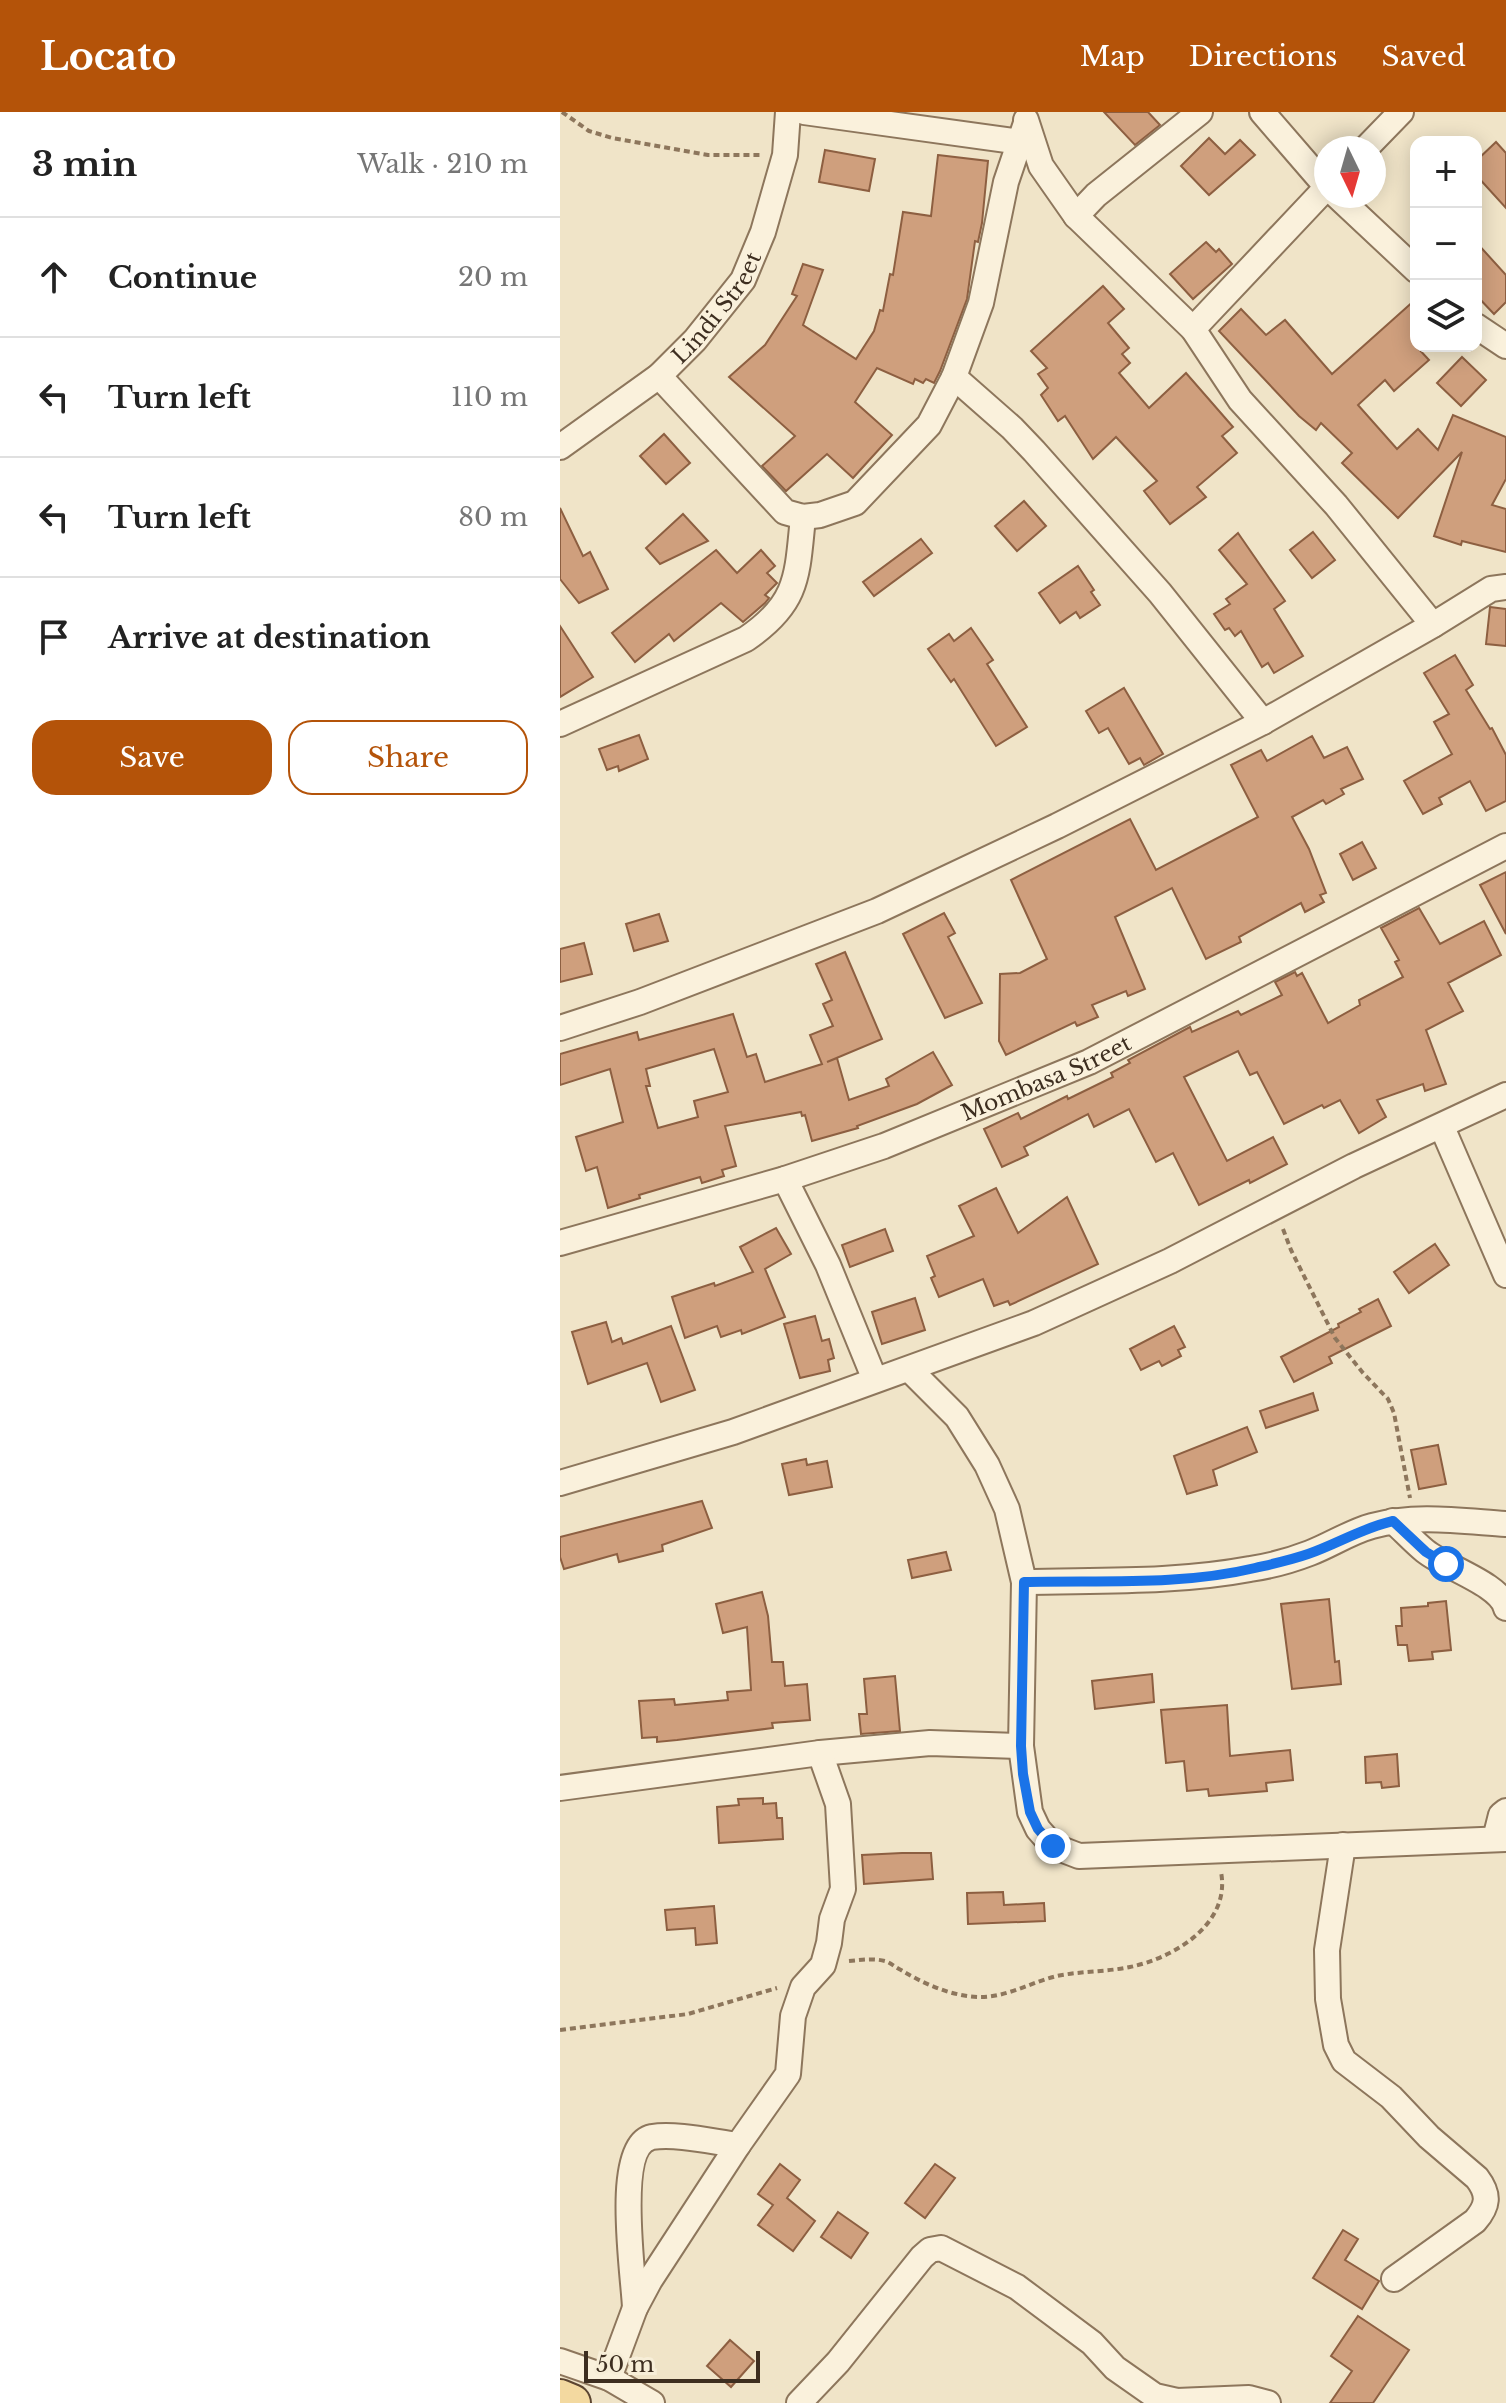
<!DOCTYPE html>
<html lang="en">
<head>
<meta charset="utf-8">
<style>
	body { margin:0; font-family:"Libre Baskerville",serif; background:#f6f6f6; color:#222 }
	.controls { position:absolute; right:24px; top:24px; display:grid; overflow:hidden; border-radius:16px; box-shadow:0 4px 20px #0003 }
	.controls button { width:72px; height:72px; display:grid; place-items:center; padding:0; border:0; border-bottom:2px solid #e0e0e0; background:#fff; color:#222; font:40px sans-serif }
	.compass { position:absolute; left:754px; top:24px; width:72px; height:72px; border-radius:50%; background:#fff; box-shadow:0 4px 20px #0003; rotate:175deg }
	.scale { position:absolute; left:24px; bottom:20px; width:176px; box-sizing:border-box; padding-left:8px; border:4px solid #3d2e20; border-top:0; font-size:22px; line-height:28px; white-space:nowrap; color:#3d2e20; -webkit-text-stroke:6px #f7eed8; paint-order:stroke }
	.stop { position:absolute; width:24px; height:24px; margin:-18px; border:6px solid #1a73e8; border-radius:50%; background:#fff }
	.stop.end { background:#1a73e8; border-color:#fff; box-shadow:0 2px 8px #0008 }
	.list { margin:0; padding:0; list-style:none }
	h2 { display:flex; justify-content:space-between; align-items:center; height:104px; margin:0; padding:0 32px; font-size:34px }
	h2 small { font-size:26px; font-weight:400; color:#767676 }
	.list li { display:grid; grid-template-columns:52px 1fr auto; gap:24px; align-items:center; box-sizing:border-box; height:120px; padding:0 32px; border-top:2px solid #e0e0e0 }
	.list b { display:block; font-size:30px; white-space:nowrap }
	.list em { font-size:26px; font-style:normal; color:#767676 }
	.actions { display:flex; gap:16px; padding:24px 32px }
	.actions a { flex:1; padding:18px 0; border:2px solid #b45309; border-radius:24px; text-align:center; font-size:28px; color:#b45309 }
	.actions .main { background:#b45309; color:#fff }
	.icon { flex:none; width:44px; height:44px; fill:none; stroke:currentColor; stroke-width:2; stroke-linecap:round; stroke-linejoin:round }
	.map { position:relative; flex:none; width:946px; height:2291px; overflow:hidden }
	header { display:flex; align-items:center; gap:48px; box-sizing:border-box; height:112px; padding:0 40px; background:#b45309; color:#fff }
	header strong { font-size:38px }
	nav { display:flex; gap:44px; margin-inline-start:auto; font-size:28px }
	main { display:flex }
	aside { flex:1; background:#fff }
	.map>svg:first-child { display:block }
	.building { fill:#cf9f7d; stroke:#8d5f41; stroke-width:2; fill-rule:evenodd }
	.lines { fill:none; stroke-linecap:round; stroke-linejoin:round }
	.minor-casing { stroke:#8d765c; stroke-width:28 }
	.primary-casing { stroke:#5b4430; stroke-width:40 }
	.path { stroke:#8d765c; stroke-width:4; stroke-dasharray:6 4; stroke-linecap:butt }
	.minor { stroke:#faf1dc; stroke-width:24 }
	.primary { stroke:#f3d9a0; stroke-width:36 }
	.route { stroke:#1a73e8; stroke-width:10 }
	.labels { text-anchor:middle; stroke-width:6; stroke-linejoin:round; paint-order:stroke }
	.street-label { font-size:22px; fill:#3d2e20; stroke:#f7eed8 }
</style>
</head>
<body>
<header>
<strong>Locato</strong>
<nav><a>Map</a><a>Directions</a><a>Saved</a></nav>
</header>
<main>
<aside>
<h2>3 min<small>Walk · 210 m</small></h2>
<ul class="list">
<li><svg class="icon" aria-label="ahead" viewBox="0 0 24 24"><path d="M12 20V5M6 11l6-6 6 6"/></svg><div><b>Continue</b></div><em>20 m</em></li>
<li><svg class="icon" aria-label="left" viewBox="0 0 24 24"><path d="M17 20v-9H6M10 6l-5 5 5 5"/></svg><div><b>Turn left</b></div><em>110 m</em></li>
<li><svg class="icon" aria-label="left" viewBox="0 0 24 24"><path d="M17 20v-9H6M10 6l-5 5 5 5"/></svg><div><b>Turn left</b></div><em>80 m</em></li>
<li><svg class="icon" aria-label="arrive" viewBox="0 0 24 24"><path d="M6 21V4h12l-3 4 3 4H6"/></svg><div><b>Arrive at destination</b></div></li>
</ul>
<div class="actions"><a class="main">Save</a><a>Share</a></div>
</aside>
<div class="map">
<svg width="946" height="2291" viewBox="0 0 946 2291">
	<rect width="100%" height="100%" fill="#f0e4c8"/>
	<g class="building">
		<path d="M544 0H588L600 13 575 33Z"/>
		<path d="M649 26 665 42 680 28 695 43 649 83 621 54Z"/>
		<path d="M936 30 946 41V96L916 63V49Z"/>
		<path d="M265 38 315 47 309 79 259 70Z"/>
		<path d="M378 43 428 49 422 111 418 130 415 129 407 187 380 259 374 271 366 267 363 271 355 267 353 272 317 256 295 290 332 323 293 366 267 342 226 379 202 354 235 324 169 265 205 233 237 184 232 182 243 152 263 158 243 213 296 247 314 219 320 198 323 199 330 162 333 163 343 100 371 104Z"/>
		<path d="M646 130 656 140 659 137 672 152 633 187 610 162Z"/>
		<path d="M916 130 946 163V190L934 202 916 183Z"/>
		<path d="M543 174 564 197 548 211 569 236 562 242 570 251 559 261 589 296 626 261 673 315 662 324 677 341 637 375 646 385 610 412 584 379 597 369 556 325 533 347 505 304 498 309 481 283 488 276 478 262 487 256 471 239Z"/>
		<path d="M856 187V234L869 248 834 279 825 268 798 293 837 337 858 317 878 338 893 303 946 325V367L932 393 946 397V440L902 429 901 433 874 424 902 340 838 406 782 351 792 341 761 311 756 318 739 304 659 219 681 197 706 223 725 208 772 262Z"/>
		<path d="M902 245 926 268 901 294 877 271Z"/>
		<path d="M104 322 130 351 106 372 80 344Z"/>
		<path d="M464 389 486 414 457 439 435 414Z"/>
		<path d="M0 396 23 444 30 440 48 477 19 491 0 467Z"/>
		<path d="M123 402 148 429 100 452 86 436Z"/>
		<path d="M753 420 775 448 752 466 730 438Z"/>
		<path d="M678 421 725 489 714 497 743 544 714 561 708 551 702 555 681 519 675 524 669 516 665 518 654 502 670 492 666 487 687 472 659 438Z"/>
		<path d="M361 427 372 441 314 484 303 470Z"/>
		<path d="M156 438 177 461 201 438 215 454 207 461 217 471 205 483 209 486 205 491 183 510 161 491 114 529 109 522 75 550 52 521Z"/>
		<path d="M518 454 534 478 531 480 540 493 520 506 516 500 500 511 479 481Z"/>
		<path d="M930 495 946 497V534L926 532Z"/>
		<path d="M0 514 33 565 0 585Z"/>
		<path d="M411 516 433 548 427 552 467 615 436 634 394 567 391 570 368 537 389 522 394 529Z"/>
		<path d="M895 543 913 573 906 578 930 617 932 616 946 643V689L926 699 910 669 879 686 882 692 863 702 844 669 892 642 874 610 889 602 864 561Z"/>
		<path d="M564 576 603 642 584 653 580 646 569 652 548 616 539 621 526 599Z"/>
		<path d="M79 623 88 647 59 659 58 654 47 658 39 637Z"/>
		<path d="M752 624 764 646 787 635 803 667 781 677 784 682 766 692 763 688 732 705 749 737 766 781 760 783 764 790 745 800 741 791 679 825 681 830 646 847 612 776 555 805 585 877 568 884 566 879 532 893 538 905 517 914 515 910 446 943 439 929 440 862 460 861 487 847 451 768 570 707 596 758 698 705 671 653 701 638 707 649Z"/>
		<path d="M802 730 816 756 793 768 780 742Z"/>
		<path d="M946 760V822L920 773Z"/>
		<path d="M859 796 880 832 924 809 941 843 888 871 903 899 866 918 886 972 865 979 863 972 817 988 826 1005 799 1021 780 988 764 996 762 993 724 1012 697 960 690 963 678 939 624 965 667 1049 713 1025 727 1052 690 1071 689 1068 639 1093 613 1041 596 1050 569 997 534 1015 528 1002 464 1035 468 1043 442 1055 424 1017 458 1001 461 1007 507 984 508 987 553 965 551 961 570 951 568 948 630 915 632 920 678 899 681 903 722 883 715 870 735 860 737 864 742 861 768 911 800 893 799 888 843 865 835 850 839 848 821 816Z"/>
		<path d="M384 801 395 821 388 825 422 891 385 906 343 822Z"/>
		<path d="M99 802 108 829 74 839 66 812Z"/>
		<path d="M24 831 32 862 0 870V837Z"/>
		<path d="M285 840 322 927 267 950 277 946 289 988 329 974 326 967 373 940 392 973 357 992 297 1014 298 1016 252 1029 245 1003 242 1004 241 1000 165 1014 176 1054 162 1058 164 1064 142 1071 140 1065 79 1083 80 1086 48 1096 37 1055 26 1059 16 1025 63 1010 50 957 0 973V942L77 920 79 928 173 902 187 945 196 942 205 970 262 952 250 923 273 914 263 892 272 888 256 852ZM154 937 168 980 134 989 138 1005 98 1016 86 974H90L86 957Z"/>
		<path d="M436 1076 458 1121 507 1085 538 1152 450 1193 448 1189 434 1194 423 1167 379 1185 371 1166 375 1164 367 1144 414 1124 399 1094Z"/>
		<path d="M216 1116 231 1142 205 1157 225 1205 182 1222 181 1218 161 1225 157 1214 125 1226 112 1185 154 1171 155 1174 193 1160 180 1135Z"/>
		<path d="M325 1117 333 1139 290 1155 282 1133Z"/>
		<path d="M875 1132 889 1153 849 1181 834 1160Z"/>
		<path d="M355 1186 365 1218 322 1232 312 1200Z"/>
		<path d="M818 1187 831 1214 769 1245 772 1251 734 1270 721 1245 779 1215 778 1212 801 1200 799 1197Z"/>
		<path d="M255 1204 262 1229 269 1227 274 1246 268 1248 270 1259 240 1266 224 1212Z"/>
		<path d="M46 1210 52 1230 61 1226 63 1232 111 1214 135 1278 101 1290 87 1251 28 1272 12 1220Z"/>
		<path d="M614 1214 625 1235 618 1238 621 1244 602 1254 599 1249 581 1258 570 1237Z"/>
		<path d="M753 1281 758 1298 706 1316 700 1299Z"/>
		<path d="M687 1315 697 1340 653 1358 657 1373 627 1382 614 1344Z"/>
		<path d="M878 1333 886 1372 859 1377 851 1338Z"/>
		<path d="M246 1347 247 1353 267 1349 272 1375 229 1383 222 1352Z"/>
		<path d="M142 1389 152 1416 102 1433 103 1439 59 1450 57 1442 4 1457 0 1445V1425Z"/>
		<path d="M386 1440 391 1458 352 1466 348 1448Z"/>
		<path d="M202 1480 208 1504 212 1550H223L225 1574 247 1572 250 1608 212 1611 213 1616 117 1628 97 1630V1625L82 1626 79 1589 114 1587 115 1593 168 1588 167 1580 191 1578 187 1515 163 1521 156 1492Z"/>
		<path d="M769 1487 775 1550 779 1549 781 1572 732 1577 721 1492Z"/>
		<path d="M886 1489 891 1538 872 1540 873 1547 849 1549 847 1533H838L836 1514H842L841 1496 868 1494V1491Z"/>
		<path d="M592 1562 594 1590 535 1597 532 1569Z"/>
		<path d="M335 1564 340 1619 301 1622 299 1602H307L304 1567Z"/>
		<path d="M667 1593 670 1644 730 1638 733 1668 706 1671 707 1679 649 1684 648 1677 627 1679 624 1649 606 1651 601 1598Z"/>
		<path d="M837 1642 839 1674 822 1676 821 1670 806 1671 805 1645Z"/>
		<path d="M203 1686V1692L216 1691 217 1706H222L223 1727 159 1731 157 1695 179 1693 178 1687Z"/>
		<path d="M342 1741H371L373 1767 304 1772 302 1743Z"/>
		<path d="M443 1780 444 1793 484 1791 485 1809 408 1812 407 1781Z"/>
		<path d="M154 1794 157 1831 136 1833 135 1816 107 1818 105 1798Z"/>
		<path d="M220 2052 240 2068 227 2086 255 2109 233 2139 198 2113 213 2093 198 2082Z"/>
		<path d="M375 2052 395 2066 365 2106 345 2091Z"/>
		<path d="M278 2100 308 2121 291 2146 261 2125Z"/>
		<path d="M783 2118 798 2127 785 2148 819 2169 802 2197 753 2166Z"/>
		<path d="M798 2204 849 2238 813 2291H770L792 2259 771 2244Z"/>
		<path d="M170 2228 194 2249 171 2275 147 2254Z"/>
	</g>
	<g class="lines">
		<g class="minor-casing">
			<g id="minor">
				<path d="M244 0 460 30"/>
				<path d="M702 0 766 74"/>
				<path d="M466 8 481 54 516 104 633 217 680 288 776 393 873 513"/>
				<path d="M806 36 841 0"/>
				<path d="M777 84 856 158"/>
				<path d="M516 104 536 83 640 0"/>
				<path d="M916 214 946 234"/>
				<path d="M633 217 766 76"/>
				<path d="M99 264 225 400 243 405 260 403 295 391 369 313 394 265 421 191 446 70 466 11"/>
				<path d="M394 265 452 316 474 339 600 481 703 610"/>
				<path id="s1" d="M0 335 99 264 135 228 183 168 203 120 225 43 228 0"/>
				<path d="M0 612 186 527C239 491 237 464 243 405"/>
				<path d="M0 916 80 890 317 799 497 714 703 610 873 513 931 477 946 475"/>
				<path d="M882 1015 946 1163"/>
				<path d="M225 1067 268 1153 315 1268"/>
				<path id="s2" d="M0 1131 225 1067 324 1034 529 950 946 734"/>
				<path d="M350 1258 397 1305 427 1353 447 1397 464 1470 461 1634 470 1700 478 1717 493 1734 519 1744 946 1727"/>
				<path d="M0 1371 173 1320 474 1211 610 1149 794 1054 946 983"/>
				<path d="M833 1409C844 1419 854 1430 865 1439 886 1456 940 1472 946 1496"/>
				<path d="M464 1470C539 1468 615 1471 690 1457 710 1454 732 1448 750 1441 771 1433 790 1420 812 1414 855 1402 901 1409 946 1412"/>
				<path d="M0 1676 260 1641 370 1631 461 1634"/>
				<path d="M935 1727 941 1703 946 1699"/>
				<path d="M783 1733 767 1838 768 1887 776 1933 784 1949 831 1985 869 2025 917 2066C930 2083 928 2094 915 2109L834 2167"/>
				<path d="M75 2196C74 2165 53 2033 92 2025 116 2021 154 2030 178 2033"/>
				<path d="M0 2249 49 2266 92 2291"/>
				<path d="M49 2266 75 2196 90 2168 178 2033 228 1962 233 1904 243 1875 263 1853 269 1831 272 1807 283 1777 278 1692 260 1641"/>
				<path d="M239 2291 278 2250 362 2145 370 2138 381 2136 457 2175 532 2231 555 2256 595 2284 617 2289 689 2286 708 2291"/>
			</g>
		</g>
		<g class="primary-casing">
			<path id="primary" d="M0 2286 12 2291"/>
		</g>
		<g class="path">
			<path d="M2 0 29 19 52 26 148 43H203"/>
			<path d="M723 1117 731 1138 775 1226 803 1261 828 1287 834 1301 850 1386"/>
			<path d="M289 1849C301 1848 313 1846 325 1849 331 1851 335 1855 341 1858 364 1872 393 1885 421 1885 447 1885 472 1870 497 1864 521 1859 546 1860 570 1855 614 1846 671 1812 661 1760"/>
			<path d="M0 1918 128 1902 217 1876"/>
		</g>
		<use href="#minor" class="minor"/>
		<use href="#primary" class="primary"/>
	</g>
	<g class="lines">
		<path class="route" d="M493 1734 478 1717 470 1700 463 1662 461 1634 464 1470C540 1468 620 1474 695 1456 712 1452 731 1448 748 1442 777 1432 802 1416 833 1409L866 1440 886 1452"/>
	</g>
	<g class="labels">
		<g class="street-label">
			<text dy="8" stroke="none"><textPath href="#s1" startOffset="212">Lindi Street</textPath></text>
			<text dy="8" stroke="none"><textPath href="#s2" startOffset="514">Mombasa Street</textPath></text>
		</g>
	</g>
</svg>
<div class="controls">
<button>+</button>
<button>−</button>
<button><svg class="icon" aria-label="layers" viewBox="0 0 24 24"><path d="M12 4l9 5-9 5-9-5zM3 14l9 5 9-5"/></svg></button>
</div>
<svg class="compass" viewBox="-18 -18 36 36"><path d="M0-13l5 13h-10z" fill="#e53935"/><path d="M0 13l5-13h-10z" fill="#767676"/></svg>
<div class="scale">50 m</div>
<div class="stop" style="left:886px;top:1452px"></div>
<div class="stop end" style="left:493px;top:1734px"></div>
</div>
</main>
</body>
</html>
